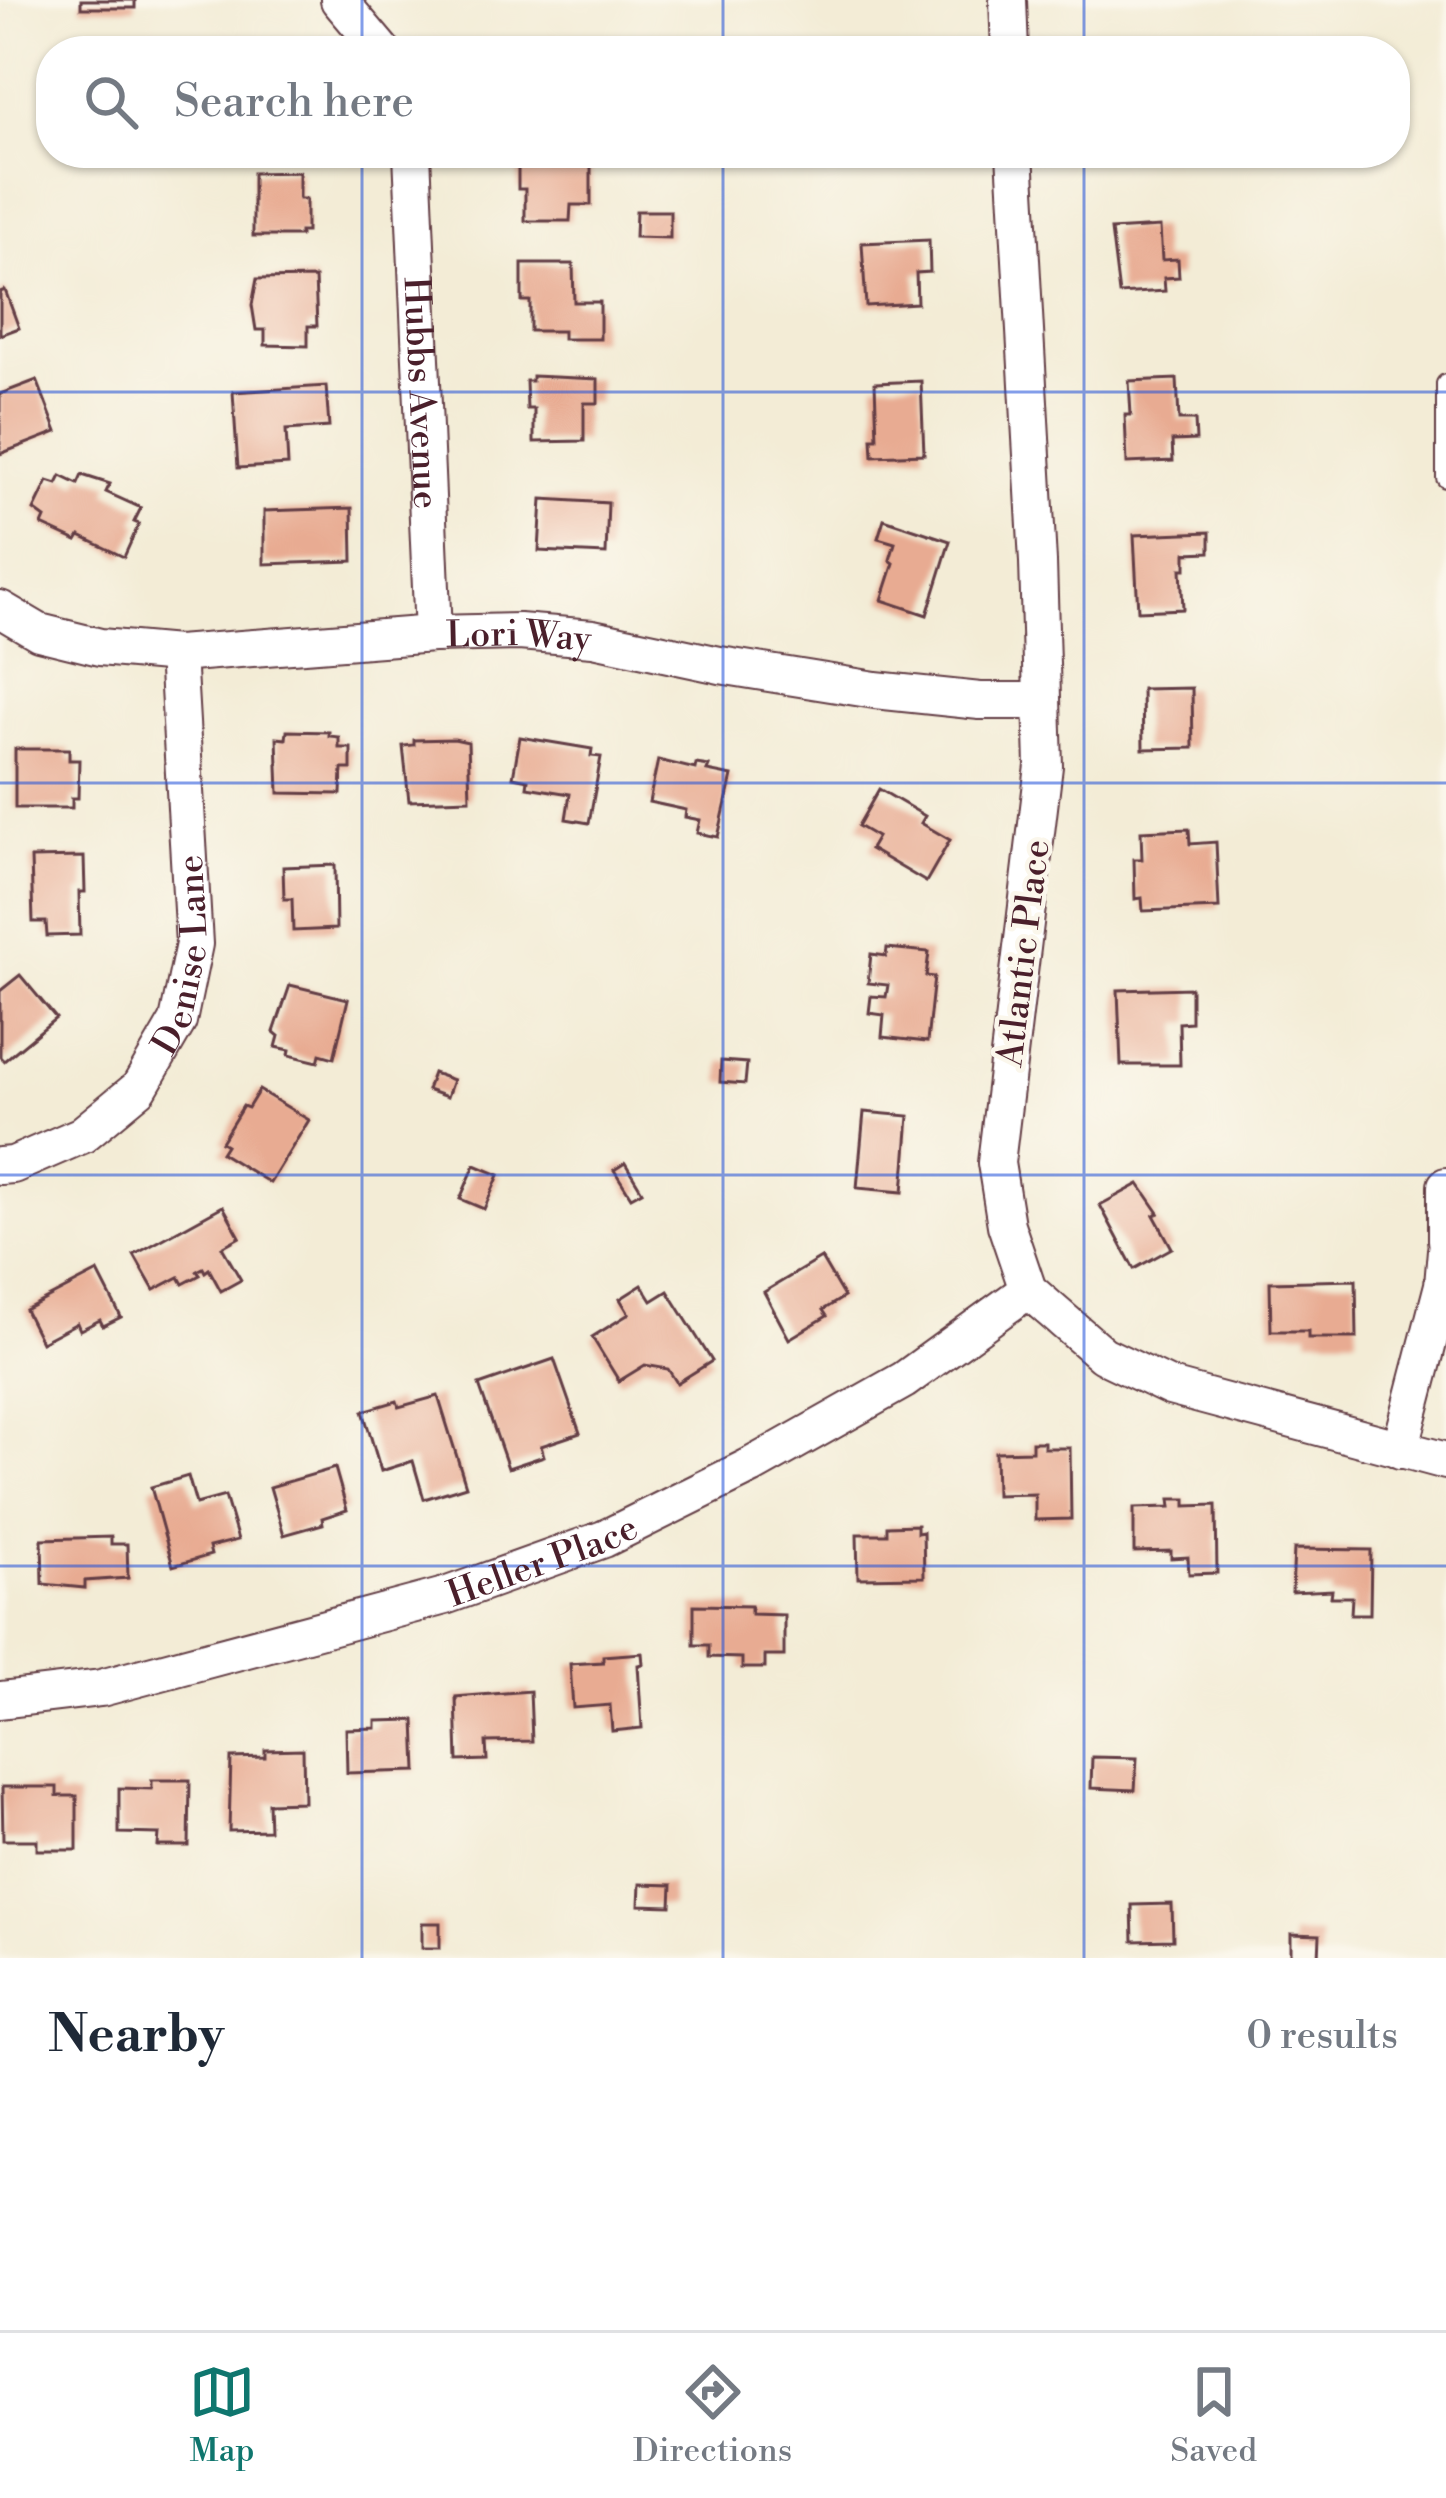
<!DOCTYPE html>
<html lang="en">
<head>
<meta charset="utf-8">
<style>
	body { margin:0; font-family:"Libre Bodoni",serif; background:#f2f2f3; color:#1f2937 }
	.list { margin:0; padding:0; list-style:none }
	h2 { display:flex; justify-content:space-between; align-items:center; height:156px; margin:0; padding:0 48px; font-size:51px }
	h2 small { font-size:39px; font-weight:400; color:#747a83 }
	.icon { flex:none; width:66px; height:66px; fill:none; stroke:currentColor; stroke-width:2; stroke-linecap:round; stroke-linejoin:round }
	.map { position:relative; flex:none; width:1446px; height:1958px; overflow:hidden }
	.search { position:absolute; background:#fff; box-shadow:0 3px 9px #0004; left:36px; right:36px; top:36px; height:132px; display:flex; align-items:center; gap:30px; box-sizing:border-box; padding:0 42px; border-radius:48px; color:#747a83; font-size:45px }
	.sheet { height:372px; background:#fff }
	nav { display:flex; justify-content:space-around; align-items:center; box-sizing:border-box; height:168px; border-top:3px solid #e0e1e3; background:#fff; font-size:33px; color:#747a83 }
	nav a { display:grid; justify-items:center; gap:6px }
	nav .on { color:#0f766e }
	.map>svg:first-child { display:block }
	.building { fill:#e8ab92 }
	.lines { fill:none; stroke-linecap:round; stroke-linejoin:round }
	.lane-casing { stroke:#633e45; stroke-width:22 }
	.street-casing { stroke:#633e45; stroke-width:40 }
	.lane { stroke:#fff; stroke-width:18 }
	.street { stroke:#fff; stroke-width:36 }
	.grid { fill:none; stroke:#1d4ed8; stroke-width:3; stroke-opacity:0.55 }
	.labels { text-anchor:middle; stroke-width:9; stroke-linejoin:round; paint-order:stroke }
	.street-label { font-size:36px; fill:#4a1f2b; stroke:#fbf7ec }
</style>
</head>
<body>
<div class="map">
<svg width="1446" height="1958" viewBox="0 0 1446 1958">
	<rect width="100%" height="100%" fill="#fbf7ec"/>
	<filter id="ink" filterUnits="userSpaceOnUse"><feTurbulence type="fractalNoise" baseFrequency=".00833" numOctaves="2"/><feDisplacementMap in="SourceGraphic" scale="24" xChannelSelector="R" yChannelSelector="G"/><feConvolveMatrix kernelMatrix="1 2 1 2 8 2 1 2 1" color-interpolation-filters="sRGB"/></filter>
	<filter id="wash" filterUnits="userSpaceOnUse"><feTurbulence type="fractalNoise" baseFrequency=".004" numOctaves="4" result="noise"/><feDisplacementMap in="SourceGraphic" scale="48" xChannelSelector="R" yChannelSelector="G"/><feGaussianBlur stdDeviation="2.7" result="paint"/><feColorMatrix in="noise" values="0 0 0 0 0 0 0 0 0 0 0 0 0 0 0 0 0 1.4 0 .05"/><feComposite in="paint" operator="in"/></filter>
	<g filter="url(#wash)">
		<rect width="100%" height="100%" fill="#f3ecd6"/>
		<g id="blocks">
			<g class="building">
				<rect x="81" y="0" width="54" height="8"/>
				<path d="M518 158H591V205H571L570 221H525V189H518Z"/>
				<path d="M299 172V199H306V232H300V236H253V173Z"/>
				<path d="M636 211H670V238L635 237Z"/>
				<path d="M1160 227 1162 260 1178 259 1179 277 1164 278 1165 291 1119 294 1111 230Z"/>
				<path d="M929 240 930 272 916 273 917 303 866 306 862 243Z"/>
				<path d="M522 264H573L574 302H600V339H563V331H530V301H522Z"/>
				<path d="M315 278 317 326H308V346L265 345V330H256L252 305 257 279Z"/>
				<path d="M5 290 19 328 0 335V292Z"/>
				<path d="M532 376 598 379V403H584V441L534 442V409H527L526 381H532Z"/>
				<path d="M1177 379 1179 420H1195L1196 440 1172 441 1173 461 1127 463 1125 415H1131L1129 381Z"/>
				<path d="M37 380 57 432 0 454V394Z"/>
				<path d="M921 381 924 454 873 456 872 438H877L875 383Z"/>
				<path d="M326 386 329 427 286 430 288 465 238 468 233 392Z"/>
				<path d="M82 475 110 484 106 492 141 508 134 522 139 524 124 557 80 536 77 541 42 525 45 518 34 510 48 481 57 484 61 476 78 484Z"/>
				<path d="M542 499 608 503 606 554 539 551Z"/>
				<path d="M352 508 353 561 264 564V511Z"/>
				<path d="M884 519 950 541 927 615 882 600 894 563 890 560 895 543 878 538Z"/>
				<path d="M1210 532V552L1186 553V569H1181L1183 609 1138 611 1134 535Z"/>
				<path d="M1192 688 1193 748 1143 749 1142 689Z"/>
				<path d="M287 731 329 732V736L339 737V748H351V769H342L341 794 279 793 277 738 286 739Z"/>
				<path d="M520 737 592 749 591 756 601 757 589 823 566 819 570 794 527 787 528 780 513 777Z"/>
				<path d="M454 739 468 742 470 799 409 801 403 746 414 745V740Z"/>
				<path d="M15 749H69V760H79L78 798H72V808H15Z"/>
				<path d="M658 760 695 769 696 764 709 766 707 771 732 776 718 837 697 833 700 820 685 817 686 810 649 802Z"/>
				<path d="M879 789 925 816 921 823 950 840 926 882 870 849 877 837 858 826Z"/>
				<path d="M1189 829 1190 844 1216 842 1219 908 1143 911 1142 898 1135 899 1134 859H1142L1141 831Z"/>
				<path d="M84 857 85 892H79L80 935 47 936 46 922H33L31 858Z"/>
				<path d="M335 865 336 929 293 931 292 899H284L283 867Z"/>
				<path d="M887 948 929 952 926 976 934 977 927 1042 882 1037 884 1015 869 1013 871 996 886 997 888 985 868 983 871 954 886 956Z"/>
				<path d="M20 975 56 1018 4 1061 0 1057V991Z"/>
				<path d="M290 985 348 999 334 1058 320 1054 318 1062 289 1055 290 1050 276 1047 279 1036 274 1032Z"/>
				<path d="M1191 988V1022L1179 1023 1180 1065H1121L1118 990Z"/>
				<path d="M721 1061 747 1063 745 1084 720 1082Z"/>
				<path d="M433 1073 453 1080 447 1097 427 1090Z"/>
				<path d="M259 1090 309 1120 270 1183 221 1153 226 1145 221 1142 243 1106 248 1108Z"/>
				<path d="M864 1112 909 1116 903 1192 857 1188Z"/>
				<path d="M625 1163 642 1191 631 1197 614 1170Z"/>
				<path d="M475 1165 499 1175 484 1209 460 1199Z"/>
				<path d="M1139 1184 1159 1213 1154 1215 1172 1248 1134 1269 1100 1205Z"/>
				<path d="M223 1206 240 1237 222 1247 241 1280 221 1291 209 1269 205 1272 203 1268 197 1271 200 1275 183 1284 179 1277 154 1290 134 1255Z"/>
				<path d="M821 1258 844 1297 823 1310 827 1316 789 1339 764 1292Z"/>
				<path d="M98 1272 121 1317 103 1326 100 1320 80 1330 77 1323 41 1342 25 1310Z"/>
				<path d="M1356 1280 1357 1338H1308V1331H1271L1270 1282Z"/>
				<path d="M642 1285 652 1301 668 1291 712 1361 677 1383 668 1369 645 1365 619 1381 592 1337 629 1314 620 1299Z"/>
				<path d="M554 1359 580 1433 541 1446 544 1456 508 1468 479 1385Z"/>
				<path d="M438 1396 466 1486 424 1499 413 1461 381 1471 363 1411 397 1401 399 1407Z"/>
				<path d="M1032 1442H1044V1448H1070L1071 1519 1035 1520V1494L996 1495 995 1452 1032 1451Z"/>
				<path d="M335 1468 347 1510 322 1518 323 1524 284 1535 270 1487Z"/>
				<path d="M188 1476 196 1504 225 1496 238 1540 209 1547 211 1555 173 1566 151 1487Z"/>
				<path d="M1170 1499H1186V1506L1216 1505 1217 1573 1189 1574 1188 1557 1171 1558V1551L1134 1552V1508L1171 1507Z"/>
				<path d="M917 1525V1533L923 1532 924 1577 858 1578 857 1534H887V1526Z"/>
				<path d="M111 1537V1544H127L128 1578 85 1581V1588L43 1584 42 1539Z"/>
				<path d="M1294 1549 1371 1550 1370 1614H1351L1352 1597H1331L1332 1590 1292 1592Z"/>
				<path d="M694 1605 751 1606V1614L784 1615V1656H765V1668H742V1658L709 1657V1645H694Z"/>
				<path d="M642 1653 643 1664 638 1665 642 1728 612 1731 610 1705 573 1708 570 1664 603 1662V1656Z"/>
				<path d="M530 1691 532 1741 486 1742 487 1760 458 1761 456 1697Z"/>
				<path d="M415 1720 417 1771 347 1773 346 1729 376 1728V1721Z"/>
				<path d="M303 1749 304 1802 268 1803 269 1830 229 1831 231 1758 265 1757V1750Z"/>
				<path d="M1092 1757 1137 1758 1135 1790 1091 1788Z"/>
				<path d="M152 1780H190L189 1846H158L159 1834 119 1833V1788L152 1789Z"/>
				<path d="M2 1787H57V1796H77V1850H37V1840H3Z"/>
				<path d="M640 1884 672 1885 671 1906 639 1905Z"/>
				<path d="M1172 1904 1173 1940 1133 1941 1132 1905Z"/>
				<rect x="422" y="1923" width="18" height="25"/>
				<path d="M1291 1934 1320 1935 1319 1958H1291Z"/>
			</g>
		</g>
	</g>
	<g filter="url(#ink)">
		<use href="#blocks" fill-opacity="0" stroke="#633e45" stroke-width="3"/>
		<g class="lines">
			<g class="lane-casing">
				<path id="lane" d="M1446 384V478"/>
			</g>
			<g class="street-casing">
				<g id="street">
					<path d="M339 0 382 51"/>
					<path d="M1008 0 1010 51"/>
					<path id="s1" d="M412 153 433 634"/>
					<path d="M1015 153 1038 562 1044 766 996 1163 1006 1225 1028 1290 1103 1355 1170 1387 1446 1461"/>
					<path id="s2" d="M0 609 39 632 100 647 177 654 433 634 519 632 593 638 720 665 875 690 980 701H1041"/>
					<path id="s3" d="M0 1166 13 1165 82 1135 139 1088 178 1021 194 944 177 654"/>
					<path d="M1446 1186V1240"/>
					<path d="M1400 1450 1443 1285 1446 1250"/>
					<path id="s4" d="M0 1700 101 1688 445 1596 604 1539 751 1466 904 1380 1028 1290"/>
				</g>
			</g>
			<use href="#lane" class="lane"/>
			<use href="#street" class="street"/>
		</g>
	</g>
	<path class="grid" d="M362 0V51M723 0V51M1084 0V51M362 153V1958M723 153V1958M1084 153V1958M0 392H1446M0 783H1446M0 1175H1446M0 1566H1446"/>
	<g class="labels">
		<g class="street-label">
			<text dy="13" stroke="none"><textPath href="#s1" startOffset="240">Hubbs Avenue</textPath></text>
			<text dy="13" stroke="none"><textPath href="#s2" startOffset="528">Lori Way</textPath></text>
			<text dy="13" stroke="none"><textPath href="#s3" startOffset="306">Denise Lane</textPath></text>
			<text transform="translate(1022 953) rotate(-83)" y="13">Atlantic Place</text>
			<text dy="13" stroke="none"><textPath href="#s4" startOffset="561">Heller Place</textPath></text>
		</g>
	</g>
</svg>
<div class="search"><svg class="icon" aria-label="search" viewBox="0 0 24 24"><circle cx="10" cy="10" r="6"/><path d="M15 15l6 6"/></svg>Search here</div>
</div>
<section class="sheet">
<h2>Nearby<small>0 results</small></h2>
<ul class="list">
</ul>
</section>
<nav>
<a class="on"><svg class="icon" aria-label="map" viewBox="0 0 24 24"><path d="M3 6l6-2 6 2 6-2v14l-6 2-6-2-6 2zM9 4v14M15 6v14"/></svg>Map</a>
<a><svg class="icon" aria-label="directions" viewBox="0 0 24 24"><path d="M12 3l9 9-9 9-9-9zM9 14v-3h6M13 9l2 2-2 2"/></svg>Directions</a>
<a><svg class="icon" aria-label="saved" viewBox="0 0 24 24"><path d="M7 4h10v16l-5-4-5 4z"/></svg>Saved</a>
</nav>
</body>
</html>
